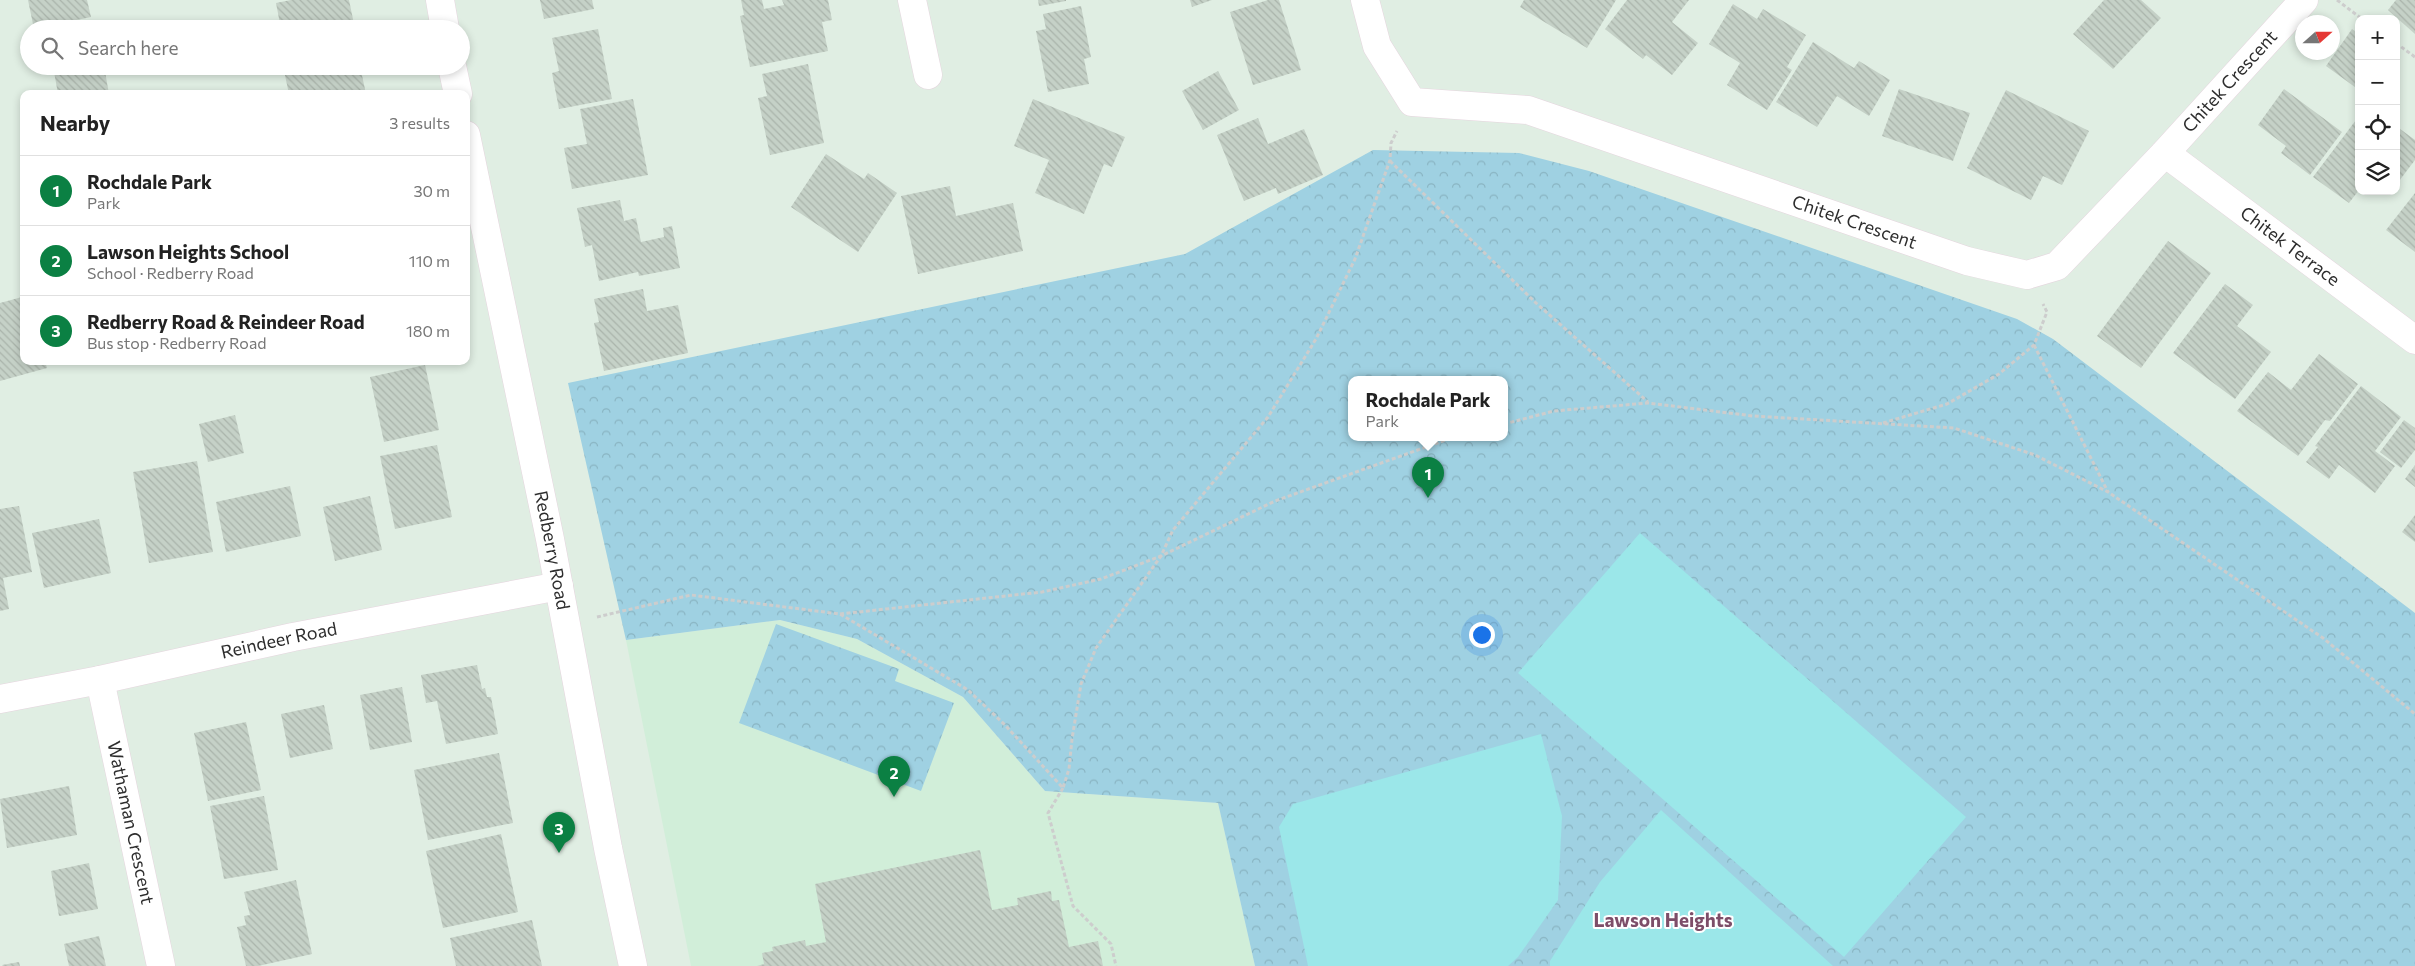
<!DOCTYPE html>
<html lang="en">
<head>
<meta charset="utf-8">
<style>
	body { margin:0; font-family:Commissioner,sans-serif; background:#f2f2f2; color:#222 }
	.controls { position:absolute; right:15px; top:15px; display:grid; overflow:hidden; border-radius:10px; box-shadow:0 2px 8px #0003 }
	.controls button { width:45px; height:45px; display:grid; place-items:center; padding:0; border:0; border-bottom:1px solid #e0e0e0; background:#fff; color:#222; font:25px sans-serif }
	.compass { position:absolute; left:2295px; top:15px; width:45px; height:45px; border-radius:50%; background:#fff; box-shadow:0 2px 8px #0003; rotate:69deg }
	.you { position:absolute; left:1481px; top:634px; width:18px; height:18px; margin:-12px; border:4px solid #fff; border-radius:50%; background:#1a73e8; box-shadow:0 0 0 8px #1a73e833 }
	.badge { display:grid; place-items:center; width:32px; height:32px; border-radius:50%; background:#0b8043; color:#fff; font-size:16px; font-weight:700 }
	.pin { position:absolute; translate:-50% -41px; filter:drop-shadow(0 1px 2px #0008) }
	.pin::after { content:''; position:absolute; top:26px; width:18px; height:15px; background:inherit; clip-path:polygon(0 0,100% 0,50% 100%) }
	.popup { position:absolute; left:1348px; top:376px; width:160px; height:65px; box-sizing:border-box; display:grid; place-content:center; border-radius:10px; background:#fff; filter:drop-shadow(0 1px 4px #0005); font-size:16px; white-space:nowrap; color:#767676 }
	.popup b { font-size:19px; color:#222 }
	.popup::after { content:''; position:absolute; left:50%; top:100%; margin-left:-10px; border:10px solid transparent; border-top-color:#fff }
	.list { margin:0; padding:0; list-style:none }
	h2 { display:flex; justify-content:space-between; align-items:center; height:65px; margin:0; padding:0 20px; font-size:21px }
	h2 small { font-size:16px; font-weight:400; color:#767676 }
	.list li { display:grid; grid-template-columns:32px 1fr auto; gap:15px; align-items:center; box-sizing:border-box; height:70px; padding:0 20px; border-top:1px solid #e0e0e0 }
	.list b { display:block; font-size:19px; white-space:nowrap }
	.list p { margin:0; font-size:16px; white-space:nowrap; color:#767676 }
	.list em { font-size:16px; font-style:normal; color:#767676 }
	.icon { flex:none; width:28px; height:28px; fill:none; stroke:currentColor; stroke-width:2; stroke-linecap:round; stroke-linejoin:round }
	.map { position:relative; flex:none; width:2415px; height:966px; overflow:hidden }
	.search { position:absolute; background:#fff; box-shadow:0 2px 8px #0003; left:20px; top:20px; width:450px; height:55px; display:flex; align-items:center; gap:12px; box-sizing:border-box; padding:0 18px; border-radius:28px; color:#767676; font-size:19px }
	.panel { position:absolute; background:#fff; box-shadow:0 2px 8px #0003; left:20px; top:90px; width:450px; height:275px; border-radius:10px }
	.map>svg:first-child { display:block }
	.education { fill:#d1eed9 }
	.park { fill:url(#park-crowns); fill-rule:evenodd }
	.pitch { fill:#9be7e9 }
	.building { fill:url(#building-back-hatch) }
	.lines { fill:none; stroke-linecap:round; stroke-linejoin:round }
	.minor-casing { stroke:#e5d5de; stroke-width:29 }
	.path { stroke:#cdcdcd; stroke-width:3; stroke-dasharray:4 2.5; stroke-linecap:butt }
	.minor { stroke:#fff; stroke-width:28 }
	.labels { text-anchor:middle; stroke-width:4; stroke-linejoin:round; paint-order:stroke }
	.street-label { font-size:18px; fill:#2d2d2d; stroke:#fff }
	.neighbourhood-label { font-size:19px; font-weight:bold; fill:#7d4e69; stroke:#fff }
</style>
</head>
<body>
<div class="map">
<svg width="2415" height="966" viewBox="0 0 2415 966">
	<defs>
		<pattern id="park-crowns" width="20" height="18" patternUnits="userSpaceOnUse" patternTransform="scale(1.25)"><rect width="20" height="18" fill="#9fd1e2"/><path d="M2 6a3 3 0 1 1 6 0M12 15a3 3 0 1 1 6 0" fill="none" stroke="#89b4c2"/></pattern>
		<pattern id="building-back-hatch" width="6" height="6" patternUnits="userSpaceOnUse" patternTransform="scale(1.25)"><rect width="6" height="6" fill="#c5d1c7"/><path d="M-1 5l2 2M0 0l6 6M5-1l2 2" fill="none" stroke="#aab4ab"/></pattern>
	</defs>
	<rect width="100%" height="100%" fill="#e0eee3"/>
	<path class="education" d="M780 620 857 639 963 697 1045 791 1218 803 1255 966H691L626 640Z"/>
	<g class="park">
		<path d="M1373 150 1519 153 1589 171 2017 319 2053 339 2415 613V966H1255L1218 803 1045 791 963 697 857 639 780 620 626 640 568 383 1185 254ZM1352 379H1504V437H1352Z"/>
		<path d="M776 624 899 669 895 681 954 703 921 791 739 723Z"/>
	</g>
	<g class="pitch">
		<path d="M1640 533 1966 817 1844 957 1518 673Z"/>
		<path d="M1541 734 1562 816 1558 900 1518 957 1508 966H1308L1279 827 1293 804Z"/>
		<path d="M1661 810 1833 966H1550V961L1600 882Z"/>
	</g>
	<g class="building">
		<path d="M28 0H87L91 17 34 29Z"/>
		<path d="M291 0H349L355 29H281L276 3Z"/>
		<path d="M540 0H592L594 9 544 19Z"/>
		<path d="M741 0H762L764 9 784 5 782 0H828L832 20 822 22 828 51 750 67 740 16 744 15Z"/>
		<path d="M1038 0H1066V1L1039 6Z"/>
		<path d="M1190 0H1212L1192 7Z"/>
		<path d="M1268 0H1279L1301 70 1253 85 1230 12Z"/>
		<path d="M1524 0H1616L1587 48 1520 7Z"/>
		<path d="M1627 0H1689L1672 22 1698 43 1672 75 1646 55 1643 59 1605 29Z"/>
		<path d="M2104 0H2141L2161 18 2113 69 2073 34Z"/>
		<path d="M2396 0H2415V34L2388 10Z"/>
		<path d="M1733 4 1757 19 1763 9 1806 35 1787 67 1792 70 1767 110 1727 85 1740 63 1709 44Z"/>
		<path d="M1081 6 1091 57 1084 59 1089 84 1048 92 1036 31 1046 29 1043 14Z"/>
		<path d="M95 24 96 29H76V28Z"/>
		<path d="M598 29 612 99 559 109 552 73 559 71 552 38Z"/>
		<path d="M2352 29 2359 34V90L2326 66Z"/>
		<path d="M1813 42 1854 68 1859 61 1890 80 1869 116 1837 96 1817 127 1776 102Z"/>
		<path d="M808 64 824 143 770 155 758 98 767 96 762 74Z"/>
		<path d="M53 66H104L109 94H58Z"/>
		<path d="M283 66H360L366 94H289Z"/>
		<path d="M1218 71 1239 110 1203 130 1182 91Z"/>
		<path d="M1899 89 1970 113 1953 161 1882 136Z"/>
		<path d="M2284 89 2342 132 2310 175 2281 153 2286 146 2258 125Z"/>
		<path d="M2006 90 2089 131 2062 185 2043 176 2031 200 1967 168Z"/>
		<path d="M633 99 648 175 572 189 564 148 587 144 580 109Z"/>
		<path d="M1033 99 1125 137 1112 167 1104 164 1084 214 1035 193 1049 160 1014 146Z"/>
		<path d="M2359 116V190L2349 203 2313 177Z"/>
		<path d="M1258 118 1268 144 1304 129 1323 175 1278 194 1276 188 1244 201 1217 135Z"/>
		<path d="M2396 126 2415 140V160L2396 185Z"/>
		<path d="M826 154 864 179 868 173 897 193 858 252 791 207Z"/>
		<path d="M950 186 956 216 1013 203 1023 251 918 274 901 196Z"/>
		<path d="M2415 193V252L2386 230Z"/>
		<path d="M620 200 624 221 636 218 641 242 664 237 663 228 672 226 680 268 639 276 638 272 599 281 592 245 585 247 577 208Z"/>
		<path d="M2168 241 2211 273 2141 368 2097 336Z"/>
		<path d="M2225 284 2253 305 2237 326 2271 352 2235 399 2173 353Z"/>
		<path d="M643 289 647 311 678 305 688 353 604 371 594 323 599 322 594 299Z"/>
		<path d="M22 297 24 361H45L47 368 0 381V303Z"/>
		<path d="M2319 354 2358 384 2330 421 2325 420 2298 456 2237 411 2268 372 2291 390Z"/>
		<path d="M425 365 439 430 384 442 370 377Z"/>
		<path d="M2361 386 2401 417 2375 451 2395 466 2375 493 2339 465 2329 479 2306 462 2318 447 2315 446Z"/>
		<path d="M235 415 244 453 208 462 199 424Z"/>
		<path d="M2404 420 2415 428V450L2401 468 2380 452Z"/>
		<path d="M437 445 452 517 395 529 380 456Z"/>
		<path d="M197 461 213 552 149 563 133 472Z"/>
		<path d="M2415 465V487L2405 479Z"/>
		<path d="M290 486 301 536 226 552 216 502Z"/>
		<path d="M370 496 382 550 335 561 323 507Z"/>
		<path d="M19 506 32 572 3 578 9 609 0 611V509Z"/>
		<path d="M2415 515V542L2402 532Z"/>
		<path d="M99 519 111 573 44 588 32 533Z"/>
		<path d="M477 665 482 689 485 688 487 697H491L498 734 446 744 437 701 426 703 421 675Z"/>
		<path d="M402 687 412 742 370 750 360 695Z"/>
		<path d="M324 705 333 749 290 758 281 714Z"/>
		<path d="M246 722 261 790 208 801 194 733Z"/>
		<path d="M499 753 513 823 428 840 414 770Z"/>
		<path d="M69 786 77 835 7 848 0 799Z"/>
		<path d="M264 796 278 870 224 879 210 806Z"/>
		<path d="M501 834 518 912 443 928 426 851Z"/>
		<path d="M980 850 992 910 1018 905 1017 898 1051 891 1052 901 1059 900 1069 947 1098 941 1103 966H757L764 964 762 953 773 951 772 947 805 940 806 946 826 942 815 884Z"/>
		<path d="M89 863 98 909 59 916 51 871Z"/>
		<path d="M296 880 312 954 258 966H246L237 927 246 925 244 916 250 915 244 892Z"/>
		<path d="M532 920 542 966H456L450 938Z"/>
		<path d="M99 936 106 966H69L64 944Z"/>
		<path d="M19 962 20 966H3L2 965Z"/>
	</g>
	<g class="lines">
		<g class="minor-casing">
			<g id="minor">
				<path d="M440 0 445 29"/>
				<path d="M912 0 928 75"/>
				<path id="s1" d="M1365 0 1377 46 1412 102 1528 110 1967 261 2027 275 2057 266 2165 153 2304 0"/>
				<path d="M452 66 458 94"/>
				<path id="s2" d="M466 135 550 539 608 848 633 966"/>
				<path id="s3" d="M2165 153 2415 340"/>
				<path id="s4" d="M100 680 161 966"/>
				<path id="s5" d="M0 699 100 680 293 637 559 586"/>
			</g>
		</g>
		<g class="path">
			<path d="M2337 0 2362 19"/>
			<path d="M2396 43 2415 57"/>
			<path d="M1390 161 1536 303 1648 402"/>
			<path d="M2034 345 2108 492"/>
			<path d="M1883 423 1947 404 1999 374 2034 345 2047 312 2043 304"/>
			<path d="M1504 424 1554 411 1648 403 1753 416 1954 428 2035 455 2108 492 2323 638 2415 714"/>
			<path d="M840 614 1042 592 1101 579 1161 556 1275 501 1454 437"/>
			<path d="M597 617 691 595 840 614 968 690 1005 725 1063 788 1069 769 1072 739 1081 684 1096 648 1161 556 1173 530 1268 417 1316 339 1355 259 1390 160 1391 143 1397 131"/>
			<path d="M1063 788 1048 813 1073 906 1111 944 1116 966"/>
		</g>
		<use href="#minor" class="minor"/>
	</g>
	<g class="labels">
		<g class="street-label">
			<text dy="6" stroke="none"><textPath href="#s1" startOffset="1040">Chitek Crescent</textPath></text>
			<text dy="6" stroke="none"><textPath href="#s1" startOffset="575">Chitek Crescent</textPath></text>
			<text dy="6" stroke="none"><textPath href="#s3" startOffset="156">Chitek Terrace</textPath></text>
			<text dy="6" stroke="none"><textPath href="#s2" startOffset="424">Redberry Road</textPath></text>
			<text dy="6" stroke="none"><textPath href="#s5" startOffset="285">Reindeer Road</textPath></text>
			<text dy="6" stroke="none"><textPath href="#s4" startOffset="146">Wathaman Crescent</textPath></text>
		</g>
		<g class="neighbourhood-label">
			<text x="1663" y="927">Lawson Heights</text>
		</g>
	</g>
</svg>
<div class="controls">
<button>+</button>
<button>−</button>
<button><svg class="icon" aria-label="locate" viewBox="0 0 24 24"><circle cx="12" cy="12" r="6"/><path d="M12 2v4M12 18v4M2 12h4M18 12h4"/></svg></button>
<button><svg class="icon" aria-label="layers" viewBox="0 0 24 24"><path d="M12 4l9 5-9 5-9-5zM3 14l9 5 9-5"/></svg></button>
</div>
<svg class="compass" viewBox="-18 -18 36 36"><path d="M0-13l5 13h-10z" fill="#e53935"/><path d="M0 13l5-13h-10z" fill="#767676"/></svg>
<div class="you"></div>
<div class="pin badge" style="left:1428px;top:498px">1</div>
<div class="popup"><b>Rochdale Park</b>Park</div>
<div class="pin badge" style="left:894px;top:797px">2</div>
<div class="pin badge" style="left:559px;top:853px">3</div>
<div class="search"><svg class="icon" aria-label="search" viewBox="0 0 24 24"><circle cx="10" cy="10" r="6"/><path d="M15 15l6 6"/></svg>Search here</div>
<section class="panel">
<h2>Nearby<small>3 results</small></h2>
<ul class="list">
<li><span class="badge">1</span><div><b>Rochdale Park</b><p>Park</p></div><em>30 m</em></li>
<li><span class="badge">2</span><div><b>Lawson Heights School</b><p>School · Redberry Road</p></div><em>110 m</em></li>
<li><span class="badge">3</span><div><b>Redberry Road &amp; Reindeer Road</b><p>Bus stop · Redberry Road</p></div><em>180 m</em></li>
</ul>
</section>
</div>
</body>
</html>
